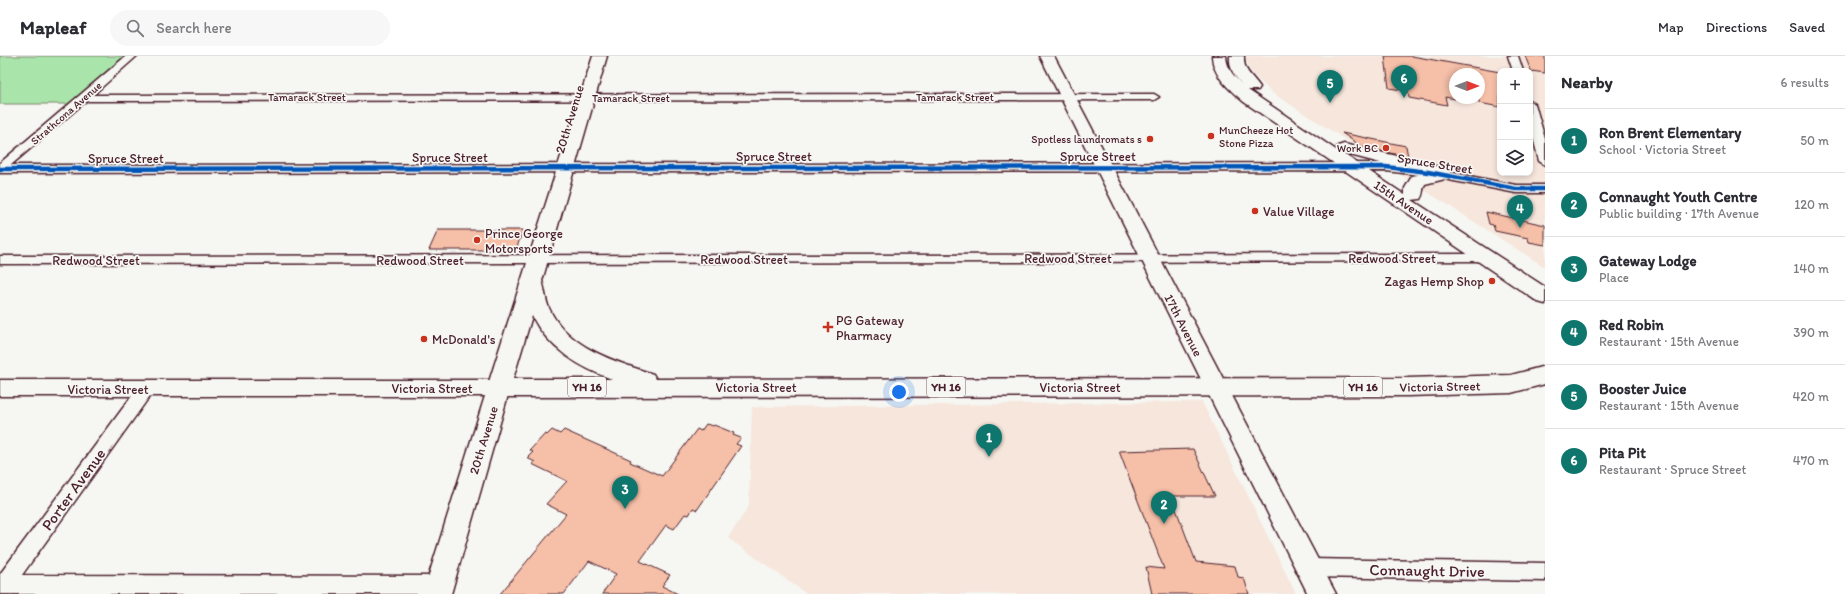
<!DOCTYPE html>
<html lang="en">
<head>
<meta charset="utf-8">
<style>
	body { margin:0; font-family:Itim,sans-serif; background:#f7f7f7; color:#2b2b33 }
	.controls { position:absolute; right:12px; top:12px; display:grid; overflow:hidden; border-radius:8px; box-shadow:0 2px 6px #0003 }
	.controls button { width:36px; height:36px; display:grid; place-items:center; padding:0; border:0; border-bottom:1px solid #e1e1e2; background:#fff; color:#2b2b33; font:20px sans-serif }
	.compass { position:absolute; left:1449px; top:12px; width:36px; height:36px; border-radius:50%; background:#fff; box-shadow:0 2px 6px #0003; rotate:90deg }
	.you { position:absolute; left:899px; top:336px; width:14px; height:14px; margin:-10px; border:3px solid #fff; border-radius:50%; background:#1a73e8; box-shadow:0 0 0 6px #1a73e833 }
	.badge { display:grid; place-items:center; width:26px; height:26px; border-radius:50%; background:#0f766e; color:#fff; font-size:13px; font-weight:700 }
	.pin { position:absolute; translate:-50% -33px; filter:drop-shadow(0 1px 2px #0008) }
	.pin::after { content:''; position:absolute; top:21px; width:14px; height:12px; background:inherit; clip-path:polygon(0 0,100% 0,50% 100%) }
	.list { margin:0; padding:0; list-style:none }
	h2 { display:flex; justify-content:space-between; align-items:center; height:52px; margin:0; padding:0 16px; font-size:17px }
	h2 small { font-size:13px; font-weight:400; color:#7c7c81 }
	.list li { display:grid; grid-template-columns:26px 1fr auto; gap:12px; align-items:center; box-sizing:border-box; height:64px; padding:0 16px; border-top:1px solid #e1e1e2 }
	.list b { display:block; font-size:15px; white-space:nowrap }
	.list p { margin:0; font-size:13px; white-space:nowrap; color:#7c7c81 }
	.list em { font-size:13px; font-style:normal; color:#7c7c81 }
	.icon { flex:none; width:22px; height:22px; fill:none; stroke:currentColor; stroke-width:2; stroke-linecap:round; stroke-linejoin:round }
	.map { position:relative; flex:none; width:1545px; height:538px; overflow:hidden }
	header { display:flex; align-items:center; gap:24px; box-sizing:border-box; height:56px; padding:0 20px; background:#fff; border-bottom:1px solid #e1e1e2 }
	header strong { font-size:19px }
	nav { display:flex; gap:22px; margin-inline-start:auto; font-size:14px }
	.search { width:280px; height:36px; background:#f7f7f7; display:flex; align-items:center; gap:10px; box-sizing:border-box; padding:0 14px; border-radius:22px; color:#7c7c81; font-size:15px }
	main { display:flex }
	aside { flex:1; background:#fff }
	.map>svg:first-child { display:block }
	.built { fill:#f6e6dc; fill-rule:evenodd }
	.green { fill:#a9e5ab; stroke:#7a826b }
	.building { fill:#f5bfa8; stroke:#4a1f2b }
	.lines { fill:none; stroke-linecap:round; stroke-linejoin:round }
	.street-casing { stroke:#4a1f2b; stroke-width:3 }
	.secondary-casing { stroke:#4a1f2b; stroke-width:3 }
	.highway-casing { stroke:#4a1f2b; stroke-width:3 }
	.street { fill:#f6f6f2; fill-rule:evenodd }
	.secondary { fill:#f6f6f2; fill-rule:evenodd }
	.highway { fill:#f6f6f2; fill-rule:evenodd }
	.cycleway-casing { stroke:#f6f6f2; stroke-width:6 }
	.cycleway { stroke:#0057b8; stroke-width:4.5 }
	.poi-dot { fill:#c8321e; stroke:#f6f6f2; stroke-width:1.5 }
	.labels { text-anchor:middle; stroke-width:3.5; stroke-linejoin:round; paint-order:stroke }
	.far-street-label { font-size:11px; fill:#4a1f2b; stroke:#f6f6f2 }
	.far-poi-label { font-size:11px; fill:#4a1f2b; stroke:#f6f6f2; text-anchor:end }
	.shield { fill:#f6f6f2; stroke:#7e6067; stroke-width:1 }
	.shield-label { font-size:12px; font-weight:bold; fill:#4a1f2b }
	.street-label { font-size:13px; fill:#4a1f2b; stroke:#f6f6f2 }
	.poi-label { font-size:13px; fill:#4a1f2b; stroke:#f6f6f2; text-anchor:start }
	.near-street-label { font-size:16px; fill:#4a1f2b; stroke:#f6f6f2 }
</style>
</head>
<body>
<header>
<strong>Mapleaf</strong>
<div class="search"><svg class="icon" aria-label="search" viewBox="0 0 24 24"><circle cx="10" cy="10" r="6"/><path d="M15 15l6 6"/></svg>Search here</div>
<nav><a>Map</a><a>Directions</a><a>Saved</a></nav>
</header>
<main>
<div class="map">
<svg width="1545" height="538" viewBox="0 0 1545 538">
	<rect width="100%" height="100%" fill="#f6f6f2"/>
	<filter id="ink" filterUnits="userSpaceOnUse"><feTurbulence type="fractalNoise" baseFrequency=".025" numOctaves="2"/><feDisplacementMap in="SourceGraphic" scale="8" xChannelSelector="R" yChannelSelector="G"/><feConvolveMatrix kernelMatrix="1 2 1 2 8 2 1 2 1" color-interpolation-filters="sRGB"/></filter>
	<g filter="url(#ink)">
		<g class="built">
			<path d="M1245 0H1545V211L1274 38 1251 17ZM1500 15H1530V117H1500ZM1455 18H1479V42H1455Z"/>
			<path d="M1202 346 1296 538H807L728 482 749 450 752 351Z"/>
		</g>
		<path class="green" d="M0 0H132L68 48H0Z"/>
		<g class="building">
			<path d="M1385 0H1412L1500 16V51L1479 47V18H1455V43L1445 41 1447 49 1409 42 1408 35 1389 32Z"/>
			<path d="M1525 0H1545V17L1531 15Z"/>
			<path d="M1342 77 1406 90 1408 101 1362 91Z"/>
			<path d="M1486 156 1545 169V189L1529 186 1528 182 1495 175 1493 169 1489 168Z"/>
			<path d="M438 174H523L516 194H429Z"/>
			<path d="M706 368 713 370 714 369 734 377 733 379 741 382 736 388 741 390 697 454 693 452 689 459 685 458 674 473 666 469 640 505 670 519 662 530 678 538H602L616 518 589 505 564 538H500L566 458 546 448 567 425 532 408 535 406 527 402 533 396 530 394 545 378 547 379 552 374 560 378 564 374 631 404 630 406 662 420 697 373 701 375Z"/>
			<path d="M1193 393 1215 440H1171L1196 506 1235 510 1238 521 1244 522 1249 538H1152L1146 511 1164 513 1119 395Z"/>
		</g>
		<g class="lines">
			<g class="street-casing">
				<g id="street">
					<path d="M126 0H137L93 39 1154 38 1159 41 1154 44 86 45 11 109 1386 107 1428 112 1516 129H1545V137H1516L1428 120 1386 115 0 117V107Z"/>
					<path d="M1508 0H1518L1523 15H1513Z"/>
					<path d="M1530 45 1535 48 1545 83V109L1539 105 1530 70Z"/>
					<path d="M1488 198 1493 199 1495 202 1493 205 0 208V200Z"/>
					<path d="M146 327 152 329 154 333 152 337 22 519 439 520 446 523 449 529 446 535 439 538H0V518L140 329Z"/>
					<path d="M1310 503 1545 507V525L1310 521 1303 518 1300 512 1303 506Z"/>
				</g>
			</g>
			<g class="secondary-casing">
				<g id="secondary">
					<path d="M1040 0H1054L1336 538H1308Z"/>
					<path d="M1212 0H1226C1227 13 1234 21 1244 30 1235 22 1229 13 1230 0H1244C1243 16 1253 20 1260 31L1258 34H1248L1336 94 1338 90 1344 88 1415 104 1449 114 1452 118 1449 122 1425 128C1422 133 1424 138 1420 143L1412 144 1545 231V248L1538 246 1244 46C1229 33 1213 20 1212 0ZM1342 97 1423 118 1412 120 1405 132V139Z"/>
					<path d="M0 324H499L507 326 510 332 451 538H423L485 340H0Z"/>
				</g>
			</g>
			<g class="highway-casing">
				<path id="highway" d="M593 0H607L542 225C545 233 545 243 549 252 566 291 616 306 653 318L656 323 1408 322 1511 319 1545 310V328L1511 337 1408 340 499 341 491 338 487 332ZM532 260C548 292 580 312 612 323H513Z"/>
			</g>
			<use href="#street" class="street"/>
			<use href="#secondary" class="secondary"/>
			<use href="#highway" class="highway"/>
			<g class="cycleway-casing">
				<path id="cycleway" d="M0 113 1386 111 1428 116 1516 133H1545"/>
			</g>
			<use href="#cycleway" class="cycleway"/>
		</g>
	</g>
	<g class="poi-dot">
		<circle cx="1211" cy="80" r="4"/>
		<circle cx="1150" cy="83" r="4"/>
		<circle cx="1386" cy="92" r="4"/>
		<circle cx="1255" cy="155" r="4"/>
		<circle cx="477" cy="184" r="4"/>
		<circle cx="1492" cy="225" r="4"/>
		<path d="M826 265h4v4h4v4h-4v4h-4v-4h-4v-4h4z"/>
		<circle cx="424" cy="283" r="4"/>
	</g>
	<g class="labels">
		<g class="far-street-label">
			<text x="307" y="45">Tamarack Street</text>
			<text x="955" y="45">Tamarack Street</text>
			<text x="631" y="46">Tamarack Street</text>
			<text transform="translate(66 57) rotate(-41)" y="4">Strathcona Avenue</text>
		</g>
		<g class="far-poi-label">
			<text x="1219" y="78" text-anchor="start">MunCheeze Hot<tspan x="1219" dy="13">Stone Pizza</tspan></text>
			<text x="1142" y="87">Spotless laundromats s</text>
			<text x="1378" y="96">Work BC</text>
		</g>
		<g class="shield">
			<rect x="568" y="321" width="38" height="20" rx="3"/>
			<rect x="927" y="321" width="38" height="20" rx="3"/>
			<rect x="1344" y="321" width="38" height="20" rx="3"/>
		</g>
		<g class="shield-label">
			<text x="587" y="335">YH 16</text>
			<text x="946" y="335">YH 16</text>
			<text x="1363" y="335">YH 16</text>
		</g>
		<g class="street-label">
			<text transform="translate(569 63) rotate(-73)" y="5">20th Avenue</text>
			<text x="774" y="105">Spruce Street</text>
			<text x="1098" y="105">Spruce Street</text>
			<text x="450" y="106">Spruce Street</text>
			<text x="126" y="107">Spruce Street</text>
			<text transform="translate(1435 107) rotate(9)" y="5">Spruce Street</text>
			<text transform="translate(1404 146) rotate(34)" y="5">15th Avenue</text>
			<text x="1068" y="207">Redwood Street</text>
			<text x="1392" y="207">Redwood Street</text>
			<text x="744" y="208">Redwood Street</text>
			<text x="96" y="209">Redwood Street</text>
			<text x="420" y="209">Redwood Street</text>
			<text transform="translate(1184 269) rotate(63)" y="5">17th Avenue</text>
			<text transform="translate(1440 330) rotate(-1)" y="5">Victoria Street</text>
			<text x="756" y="336">Victoria Street</text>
			<text x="1080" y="336">Victoria Street</text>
			<text x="432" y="337">Victoria Street</text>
			<text x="108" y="338">Victoria Street</text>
			<text transform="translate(483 384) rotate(-73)" y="5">20th Avenue</text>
		</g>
		<g class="poi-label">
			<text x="1263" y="160">Value Village</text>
			<text x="485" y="182">Prince George<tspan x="485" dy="15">Motorsports</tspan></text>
			<text x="1484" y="230" text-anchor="end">Zagas Hemp Shop</text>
			<text x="836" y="269">PG Gateway<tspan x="836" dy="15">Pharmacy</tspan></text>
			<text x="432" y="288">McDonald's</text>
		</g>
		<g class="near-street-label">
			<text transform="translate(73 433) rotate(-54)" y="6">Porter Avenue</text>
			<text transform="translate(1427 514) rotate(1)" y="6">Connaught Drive</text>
		</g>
	</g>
</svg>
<div class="controls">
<button>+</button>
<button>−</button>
<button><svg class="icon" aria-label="layers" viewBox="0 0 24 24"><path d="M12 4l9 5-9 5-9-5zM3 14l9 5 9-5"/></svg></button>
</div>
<svg class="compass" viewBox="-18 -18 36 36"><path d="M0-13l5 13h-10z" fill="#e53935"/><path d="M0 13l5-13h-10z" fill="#7c7c81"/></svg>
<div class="you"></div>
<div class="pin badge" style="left:989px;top:401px">1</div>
<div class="pin badge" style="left:1164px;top:468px">2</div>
<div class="pin badge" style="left:625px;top:453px">3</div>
<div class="pin badge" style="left:1520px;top:172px">4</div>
<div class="pin badge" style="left:1330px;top:47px">5</div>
<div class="pin badge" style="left:1404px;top:42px">6</div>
</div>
<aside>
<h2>Nearby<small>6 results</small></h2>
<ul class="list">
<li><span class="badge">1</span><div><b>Ron Brent Elementary</b><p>School · Victoria Street</p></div><em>50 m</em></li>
<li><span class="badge">2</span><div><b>Connaught Youth Centre</b><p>Public building · 17th Avenue</p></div><em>120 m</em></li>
<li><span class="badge">3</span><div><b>Gateway Lodge</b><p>Place</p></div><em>140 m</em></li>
<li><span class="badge">4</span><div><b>Red Robin</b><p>Restaurant · 15th Avenue</p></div><em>390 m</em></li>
<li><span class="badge">5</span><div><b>Booster Juice</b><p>Restaurant · 15th Avenue</p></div><em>420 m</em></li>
<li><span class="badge">6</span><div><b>Pita Pit</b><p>Restaurant · Spruce Street</p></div><em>470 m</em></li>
</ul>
</aside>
</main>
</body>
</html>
